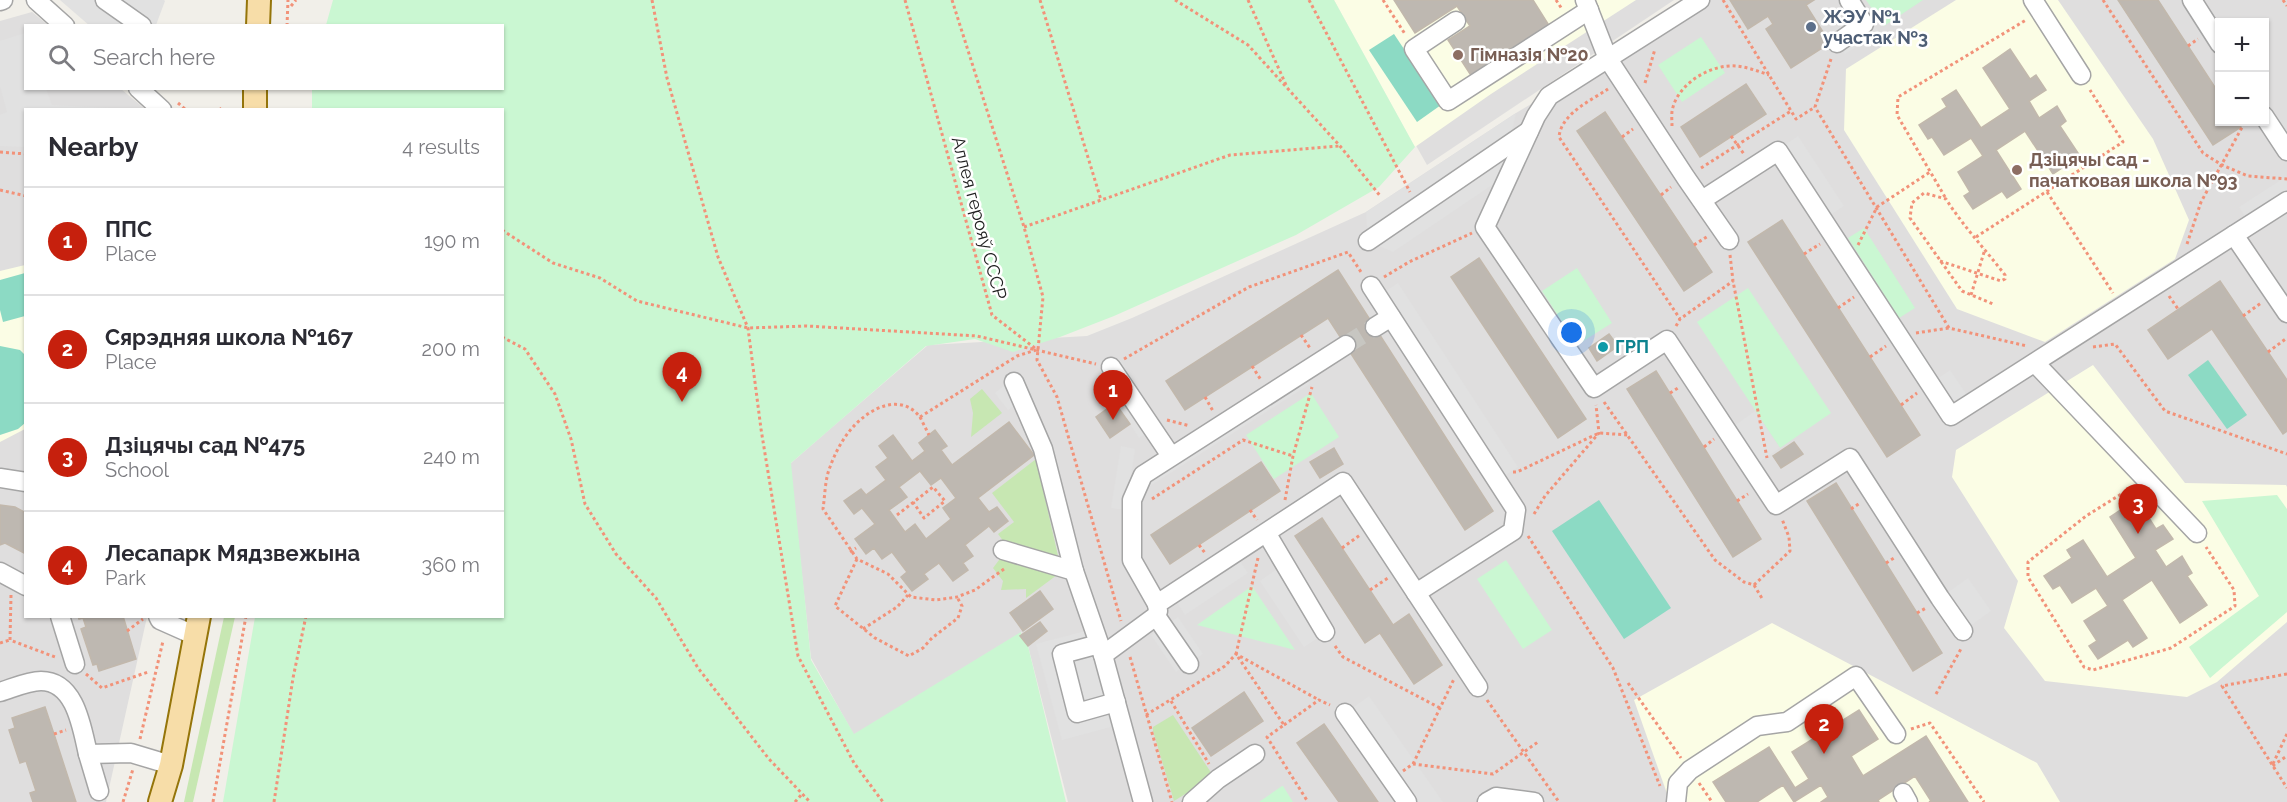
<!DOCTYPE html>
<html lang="en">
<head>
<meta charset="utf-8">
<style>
	body { margin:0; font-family:Raleway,sans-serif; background:#f2f2f3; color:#2b2b33 }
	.controls { position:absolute; right:18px; top:18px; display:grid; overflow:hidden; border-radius:0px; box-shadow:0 2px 4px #0004 }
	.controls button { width:54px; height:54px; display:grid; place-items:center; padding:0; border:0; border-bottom:2px solid #e1e1e2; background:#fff; color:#2b2b33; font:30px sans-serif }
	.you { position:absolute; left:1572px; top:333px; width:21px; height:21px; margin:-15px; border:4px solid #fff; border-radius:50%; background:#1a73e8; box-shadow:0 0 0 9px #1a73e833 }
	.badge { display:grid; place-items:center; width:39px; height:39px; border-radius:50%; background:#c6200d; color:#fff; font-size:20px; font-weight:700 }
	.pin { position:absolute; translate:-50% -50px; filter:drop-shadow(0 2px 3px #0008) }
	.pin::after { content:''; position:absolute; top:32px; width:21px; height:18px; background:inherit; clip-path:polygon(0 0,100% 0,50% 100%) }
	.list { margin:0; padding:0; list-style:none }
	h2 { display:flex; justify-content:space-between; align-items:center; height:78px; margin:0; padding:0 24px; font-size:26px }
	h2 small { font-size:20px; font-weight:400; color:#7c7c81 }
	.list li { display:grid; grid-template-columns:39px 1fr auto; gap:18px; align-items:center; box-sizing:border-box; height:108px; padding:0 24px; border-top:2px solid #e1e1e2 }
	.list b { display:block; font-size:22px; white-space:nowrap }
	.list p { margin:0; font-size:20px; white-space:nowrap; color:#7c7c81 }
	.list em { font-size:20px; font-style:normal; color:#7c7c81 }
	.icon { flex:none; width:33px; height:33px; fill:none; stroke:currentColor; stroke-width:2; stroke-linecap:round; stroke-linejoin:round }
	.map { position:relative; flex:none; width:2287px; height:802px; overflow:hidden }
	.search { position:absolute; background:#fff; box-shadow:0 2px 4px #0004; left:24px; top:24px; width:480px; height:66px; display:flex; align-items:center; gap:15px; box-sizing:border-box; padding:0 21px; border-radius:0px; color:#7c7c81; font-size:22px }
	.panel { position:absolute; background:#fff; box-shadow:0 2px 4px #0004; left:24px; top:108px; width:480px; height:510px; border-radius:0px }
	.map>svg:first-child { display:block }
	.residential { fill:#dfdede; fill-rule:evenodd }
	.education { fill:#fbfde5 }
	.grass { fill:#c7e7b2 }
	.park { fill:#caf7d2 }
	.pitch { fill:#8cdac4 }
	.parking { fill:#e1e1e1 }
	.building { fill:#beb8b1; stroke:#c2b8ac; stroke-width:1.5; fill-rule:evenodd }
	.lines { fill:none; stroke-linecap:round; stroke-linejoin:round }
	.minor-tunnel { stroke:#c7c6c1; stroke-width:18; stroke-dasharray:18 9; stroke-linecap:butt }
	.minor-casing { stroke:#a5a5a5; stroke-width:21 }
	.major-casing { stroke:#95750a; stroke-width:26 }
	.path { stroke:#f29279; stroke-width:3; stroke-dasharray:3 3; stroke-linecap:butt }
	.minor { stroke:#fff; stroke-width:18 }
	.major { stroke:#f7dda8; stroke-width:22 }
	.service-dot { fill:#5c6f8a; stroke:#fff; stroke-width:2 }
	.education-dot { fill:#8d6e63; stroke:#fff; stroke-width:2 }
	.culture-dot { fill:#0f9aa8; stroke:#fff; stroke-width:2 }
	.labels { text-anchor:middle; stroke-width:5; stroke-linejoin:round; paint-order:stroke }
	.service-label { font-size:18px; font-weight:bold; fill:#4e5e75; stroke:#fff; text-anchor:start }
	.education-label { font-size:18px; font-weight:bold; fill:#785e54; stroke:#fff; text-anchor:start }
	.street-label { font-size:18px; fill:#212121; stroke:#fff }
	.culture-label { font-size:18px; font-weight:bold; fill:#0d838f; stroke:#fff; text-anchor:start }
</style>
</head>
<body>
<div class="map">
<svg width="2287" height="802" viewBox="0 0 2287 802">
	<rect width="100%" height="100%" fill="#f1efe9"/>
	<g class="residential">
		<path d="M1334 0H1674L1427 165Z"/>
		<path d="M1707 0H2287V802H1068L1028 646 1020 636 1022 632 854 735 811 658 790 464 830 429 928 345 1087 336 1132 318 1366 212 1516 113ZM2220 22H2264V122H2220Z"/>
		<path d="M32 12 48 25 26 26V88L121 89 145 109 26 110V616L147 617 106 802H0V21Z"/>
	</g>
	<g class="education">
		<path d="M1334 0H1636L1491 94 1415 147Z"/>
		<path d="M1956 0H2058L2153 139 2189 220 2175 259 2045 342 1957 309 1844 130 1846 69Z"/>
		<path d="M25 265V429L0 442V271Z"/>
		<path d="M2093 365 2185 483 2286 485 2287 487V622L2217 682 2187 697 2045 681 2004 628 2018 581 1952 477 1956 450Z"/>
		<path d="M1772 623 2037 763 2060 802H1670L1634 700Z"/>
	</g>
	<g class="grass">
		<path d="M982 389 1002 413 971 437 973 413 970 399Z"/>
		<path d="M1036 459 1059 560 1007 546 998 534 1014 522 992 493Z"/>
		<path d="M1002 556 1056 573 1057 575 1026 598V589L1001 590 1003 581 993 568Z"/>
		<path d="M224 617H235L193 802H184Z"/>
		<path d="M1173 715 1212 774 1211 778 1174 801 1153 731V727Z"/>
	</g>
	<g class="park">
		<path d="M333 0H1334L1415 147 1379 187 1296 235 1114 316 1060 337 1013 352 975 339 926 346 791 463 811 660 854 734 1021 632V636L1028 646 1066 802H223L255 617 502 616V110L312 109V89L502 88V26L326 25Z"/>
		<path d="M1866 0H1923L1884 26Z"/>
		<path d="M1701 37 1725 73 1682 102 1658 65Z"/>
		<path d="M1864 228 1915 308 1899 318 1848 238Z"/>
		<path d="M1577 268 1612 323 1577 345 1542 291Z"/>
		<path d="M1748 288 1831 413 1780 448 1697 322Z"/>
		<path d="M1311 393 1339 437 1274 479 1246 435Z"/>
		<path d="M2277 495 2287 509V612L2210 678 2189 647 2259 596 2202 501Z"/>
		<path d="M1506 560 1552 630 1523 649 1477 579Z"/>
		<path d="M1252 586 1295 650 1197 625Z"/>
		<path d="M1283 786 1293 802H1259L1282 786Z"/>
	</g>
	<g class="pitch">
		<path d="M1394 34 1441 105 1417 122 1369 50Z"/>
		<path d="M25 273V316L3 322 0 310V280Z"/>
		<path d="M0 346 20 350 26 356 25 423 18 429 0 435Z"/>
		<path d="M2208 360 2247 415 2227 429 2188 375Z"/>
		<path d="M1599 500 1671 608 1624 639 1552 531Z"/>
	</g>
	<g class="parking">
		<path d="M60 0H164L165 1 156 25 90 26Z"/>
		<path d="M1865 10 1879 32 1845 54 1831 33Z"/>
		<path d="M25 33 26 88 46 89 52 105 131 109 26 110 25 147 0 146V115L7 112 0 86V41Z"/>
		<path d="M1516 113 1501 179 1393 252 1368 241 1366 212Z"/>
		<path d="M1798 136 1844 206 1829 216 1783 146Z"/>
		<path d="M2284 178 2287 182V201L2250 224 2239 207Z"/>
		<path d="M1398 283 1518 467 1492 484 1372 300Z"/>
		<path d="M1121 361 1161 424 1139 438 1099 375Z"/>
		<path d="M1950 370 1969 398 1952 409 1934 381Z"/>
		<path d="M1302 373 1310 384 1150 486 1143 475Z"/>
		<path d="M1016 376 1029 394 1008 410 995 393Z"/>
		<path d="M1755 411 1780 448 1752 467 1727 431Z"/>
		<path d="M1121 446 1135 449 1126 510 1111 508Z"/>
		<path d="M1235 554 1248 573 1185 615 1172 595Z"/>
		<path d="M1287 562 1331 629 1304 647 1260 581Z"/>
		<path d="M1968 578 1991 611 1963 631 1940 598Z"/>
		<path d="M1178 617 1203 654 1176 672 1151 635Z"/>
		<path d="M1089 630 1114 726 1062 740 1036 644Z"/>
		<path d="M1369 696 1443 802H1399L1340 717Z"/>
	</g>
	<g class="building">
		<path d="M1394 0H1533L1550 27 1472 77 1448 40 1470 26 1457 6 1415 33Z"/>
		<path d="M1730 0H1814L1806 5 1830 43 1791 68 1766 29 1773 24 1768 16 1748 29Z"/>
		<path d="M2118 0H2158L2220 95V122H2237L2241 127 2213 145Z"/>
		<path d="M2010 49 2030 79 2036 75 2046 90 2029 101 2039 118 2057 106 2066 121 2060 126 2080 156 2053 174 2025 131 1996 150 2021 189 2007 198 2002 191 1973 209 1964 196 1970 192 1958 172 1983 156 1971 138 1944 155 1932 137 1928 139 1919 125 1947 107 1942 99 1956 90 1981 128 2010 109 1983 68Z"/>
		<path d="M1746 84 1766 114 1700 157 1681 127Z"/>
		<path d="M1605 112 1712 272 1684 291 1577 131Z"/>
		<path d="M1782 220 1920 435 1887 457 1748 242Z"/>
		<path d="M1479 258 1586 419 1558 438 1451 277Z"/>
		<path d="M1338 270 1493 511 1465 530 1328 318 1185 410 1166 381Z"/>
		<path d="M2220 281 2287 380V431L2283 434 2212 329 2168 359 2148 330Z"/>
		<path d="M1609 334 1618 346 1597 361 1589 348Z"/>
		<path d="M1656 371 1761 539 1733 557 1627 389Z"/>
		<path d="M1115 403 1130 424 1110 438 1096 417Z"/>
		<path d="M1009 422 1034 455 978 498 989 512 997 507 1008 521 994 532 989 526 965 545 973 556 963 563 968 570 953 581 939 563 924 574 928 579 912 591 901 577 907 572 892 552 882 559 874 548 866 554 855 539 875 524 862 508 854 514 844 501 861 489 866 495 886 480 876 467 888 458 879 446 893 435 912 461 925 451 919 443 935 430 947 446 941 450 952 465ZM920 471 931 485 941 478 956 498 943 508 951 519 926 539 915 524 905 532 889 510 907 497 899 487Z"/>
		<path d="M1794 442 1803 454 1781 468 1773 456Z"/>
		<path d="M1334 448 1343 464 1320 478 1310 462Z"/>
		<path d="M1261 462 1280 491 1170 564 1151 535Z"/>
		<path d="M1836 483 1942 653 1913 671 1807 501Z"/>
		<path d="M2137 499 2156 529 2163 525 2173 539 2155 550 2166 567 2182 556 2192 573 2187 576 2207 605 2180 623 2152 580 2122 600 2147 638 2133 647 2128 640 2098 659 2089 646 2097 641 2084 621 2108 606 2096 588 2072 603 2060 585 2053 589 2044 576 2072 558 2067 550 2083 540 2107 577 2136 558 2110 517Z"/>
		<path d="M0 505 15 507 26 513V554L5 543 0 545Z"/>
		<path d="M1322 518 1393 625 1409 614 1442 665 1414 684 1380 633 1365 643 1295 536Z"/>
		<path d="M1040 591 1053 609 1023 631 1010 613Z"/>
		<path d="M78 616H123L136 659 99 671 97 664 93 665 81 629 86 627 83 618 79 619Z"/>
		<path d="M1040 622 1047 631 1028 646 1020 636Z"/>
		<path d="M1244 692 1263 721 1211 756 1192 728Z"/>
		<path d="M45 707 54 734 76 802H33L30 793 36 791 26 761 20 763 9 730 15 728 12 718Z"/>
		<path d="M1859 710 1878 739 1851 756 1863 776 1926 736 1968 802H1929L1931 801 1915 776 1878 800 1879 802H1821L1828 797 1821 785 1794 802 1783 785 1757 802H1726L1713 782 1769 747 1795 788 1809 779 1792 752Z"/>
		<path d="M1324 724 1338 744 1378 802H1339L1297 743Z"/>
	</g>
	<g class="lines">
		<path class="minor-tunnel" d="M1346 345 1375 327"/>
		<g class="minor-casing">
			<g id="minor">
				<path d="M36 0 65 26"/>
				<path d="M105 0 142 26"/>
				<path d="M1585 0 1608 59 1686 178 1729 240"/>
				<path d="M1700 0 1549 96 1536 116 1485 227 1594 388 1667 340 1776 505 1850 458 1940 598 1963 631"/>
				<path d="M2033 0 2081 75"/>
				<path d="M2192 0 2220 44"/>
				<path d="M0 1 3 0"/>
				<path d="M1456 21 1414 49 1448 101 1589 10"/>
				<path d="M1837 43 1864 24 1849 0"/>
				<path d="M138 88 162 110"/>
				<path d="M2264 116 2287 151"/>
				<path d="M1702 200 1778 151 1951 416 2287 201"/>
				<path d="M2234 235 2287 313"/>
				<path d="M1368 241 1529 131"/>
				<path d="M1371 286 1516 510 1513 531 1416 593"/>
				<path d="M1375 327 1391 317"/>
				<path d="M2035 363 2197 533"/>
				<path d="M1111 367 1171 456"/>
				<path d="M1014 382 1043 449 1074 571 1103 655 1143 802"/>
				<path d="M0 478 26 482"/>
				<path d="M1267 534 1325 632"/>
				<path d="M1003 550 1074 571"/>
				<path d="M0 572 26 586"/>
				<path d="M1157 604 1132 560V500L1143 475 1346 345"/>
				<path d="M60 616 75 664"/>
				<path d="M158 616 160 620 196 636"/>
				<path d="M1156 616 1189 664"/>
				<path d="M1099 644 1062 654 1077 713 1116 702"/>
				<path d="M1103 655 1156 616 1158 611 1157 604 1343 482 1478 687"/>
				<path d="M0 692C13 688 28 681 41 681 76 681 82 729 88 754L131 753 171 765"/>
				<path d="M1345 713 1407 802"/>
				<path d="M88 754 99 791"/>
				<path d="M1903 793 1908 802"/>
				<path d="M1192 802 1218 779 1255 754"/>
				<path d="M1487 802 1496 797 1534 802"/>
				<path d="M1676 802 1678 783 1690 770 1757 726 1787 722 1856 676 1896 734"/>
			</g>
		</g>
		<g class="major-casing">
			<g id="major">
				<path d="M258 26 259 0"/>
				<path d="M255 110V88"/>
				<path d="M160 802 171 765 199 616"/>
			</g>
		</g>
		<g class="path">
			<path d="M652 0 667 78 718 257 748 328 761 429 798 656 854 763 883 802"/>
			<path d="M905 0 992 315 1036 349"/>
			<path d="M952 0 1024 227 1043 297 1037 360 1057 397 1121 621"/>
			<path d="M1040 0 1101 200"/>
			<path d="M1175 0 1248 45 1340 146 1381 197"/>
			<path d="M1248 0 1286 85"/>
			<path d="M1309 0 1410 192"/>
			<path d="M1383 0 1405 34"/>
			<path d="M1556 0 1562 9"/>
			<path d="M1723 0 1796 119 1815 107"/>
			<path d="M2103 0 2203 153 2222 165 2248 176 2287 179"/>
			<path d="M2283 0 2287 6"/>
			<path d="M291 6 296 0"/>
			<path d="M287 26 288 0"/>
			<path d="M2188 46 2198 39"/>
			<path d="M1831 59 1815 107 1949 328 2027 346"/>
			<path d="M1645 83 1655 49"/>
			<path d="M1608 89C1590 101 1561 114 1559 137L1680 319"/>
			<path d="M178 103 186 110"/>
			<path d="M219 110 222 108"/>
			<path d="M1672 126C1672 120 1671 113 1673 107 1680 82 1712 64 1736 66 1747 67 1758 71 1769 75"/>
			<path d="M1731 136 1744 154"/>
			<path d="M1622 137 1633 129"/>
			<path d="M0 152 26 154"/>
			<path d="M1701 168 1791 111"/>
			<path d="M0 190 26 196"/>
			<path d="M2047 192 2113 293"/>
			<path d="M1661 195 1671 187"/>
			<path d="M1945 197 1897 115 1898 97 2026 20"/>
			<path d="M1024 227 1230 155 1340 146"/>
			<path d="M502 230 553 263 600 278 637 301 748 328 807 326 977 336 1096 364"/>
			<path d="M1976 237 2123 142 2090 90"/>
			<path d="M2187 244 2201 202 2245 122"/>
			<path d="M1694 245 1708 236"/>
			<path d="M1858 245 1877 207 1930 172"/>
			<path d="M1804 254 1820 244"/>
			<path d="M1730 255 1733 281 1767 458"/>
			<path d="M1940 261 2001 281 2005 279V275C1985 249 1963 226 1946 199L1924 193 1912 203 1910 218 1962 291 1993 304"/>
			<path d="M1384 277 1409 262 1472 233"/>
			<path d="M1971 295 1985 249"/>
			<path d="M2169 296 2178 309"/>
			<path d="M1838 308 1854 297"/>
			<path d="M2243 316 2261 303"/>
			<path d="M1676 326 1680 319 1733 281"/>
			<path d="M1916 333 1949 328"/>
			<path d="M1301 335 1310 348"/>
			<path d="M502 337 525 349 555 394 571 439 585 504 616 554 656 598 698 668 769 759 810 802"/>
			<path d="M2093 347 2115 344 2165 411 2287 454"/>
			<path d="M2268 352 2287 338"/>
			<path d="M1870 357 1886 346"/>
			<path d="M1124 359 1249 287 1348 252 1361 272"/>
			<path d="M1252 366 1261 380"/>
			<path d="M1670 393 1678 388"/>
			<path d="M1205 397 1213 411"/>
			<path d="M1604 402 1715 560 1744 582 1754 585 1763 600"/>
			<path d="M1901 405 1917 393"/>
			<path d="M920 417 929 435"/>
			<path d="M1167 420 1190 426"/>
			<path d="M1704 447 1714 439"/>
			<path d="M1513 472H1517L1599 433 1628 435"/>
			<path d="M2131 488 2086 516 2028 562V577L2084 667 2093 670 2171 648 2235 606 2234 590 2206 547"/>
			<path d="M1152 499 1243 440 1293 456"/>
			<path d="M1285 500 1293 456 1312 387"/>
			<path d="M1737 501 1748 494"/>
			<path d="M1851 509 1860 503"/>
			<path d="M1250 510 1257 520"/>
			<path d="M1534 514 1545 496 1599 433 1596 405"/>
			<path d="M897 515 933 487 945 501 924 518 913 502"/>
			<path d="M1528 536 1613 668 1660 786"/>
			<path d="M1199 545 1205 553"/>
			<path d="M1342 548 1360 535"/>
			<path d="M850 552 856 548"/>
			<path d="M1258 558 1236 654 1284 725 1267 737 1308 802"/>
			<path d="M857 559 835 606 875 638 909 656 923 648 932 638 958 618 962 606 957 597"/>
			<path d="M1886 563 1894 558"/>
			<path d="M1004 569 975 590 957 597 936 600 911 597 888 574 857 559 823 509C825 495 825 479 830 467 835 453 843 438 853 427 871 407 901 393 920 417L1017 356 1036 350"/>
			<path d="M1754 585 1790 551 1789 537 1782 519"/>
			<path d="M1370 590 1388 578"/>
			<path d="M11 595 10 640 55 657"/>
			<path d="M1917 613 1926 608"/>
			<path d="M863 629 897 607 908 595"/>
			<path d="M127 631 143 619"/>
			<path d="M0 643 10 640"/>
			<path d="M1335 646 1343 657 1440 708"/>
			<path d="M1130 657 1172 802"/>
			<path d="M86 674 102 688 148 672"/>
			<path d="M2287 674 2222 686 2287 788"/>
			<path d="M1628 683 1681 758"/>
			<path d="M1936 694 1962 647"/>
			<path d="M1487 700 1559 802"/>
			<path d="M1171 701 1209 764"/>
			<path d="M1146 715 1225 666 1236 654 1319 700"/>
			<path d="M1284 725 1319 700 1330 705"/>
			<path d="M1911 729 1930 723 1984 802"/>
			<path d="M54 734 66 730"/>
			<path d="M2287 734 2272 766 2287 756"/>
			<path d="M140 739 163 641"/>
			<path d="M1413 764 1454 679"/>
			<path d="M1403 771 1413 764 1493 774 1538 742"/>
			<path d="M1699 783 1712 802"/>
			<path d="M123 802 133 769"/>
			<path d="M213 802 246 616"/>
			<path d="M274 802 293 678 306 616"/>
			<path d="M795 802 802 794"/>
		</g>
		<use href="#minor" class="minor"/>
		<use href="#major" class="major"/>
	</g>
	<circle class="service-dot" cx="1811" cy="27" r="6"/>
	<g class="education-dot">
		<circle cx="1458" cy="55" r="6"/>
		<circle cx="2017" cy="170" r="6"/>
	</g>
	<circle class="culture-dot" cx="1603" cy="347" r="6"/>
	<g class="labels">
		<g class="service-label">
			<text x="1823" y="23">ЖЭУ №1<tspan x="1823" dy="21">участак №3</tspan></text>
		</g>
		<g class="education-label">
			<text x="1470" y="61">Гімназія №20</text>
			<text x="2029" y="166">Дзіцячы сад -<tspan x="2029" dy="21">пачатковая школа №93</tspan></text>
		</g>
		<g class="street-label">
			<text transform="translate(979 218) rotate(75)" y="6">Аллея герояў СССР</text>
		</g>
		<g class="culture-label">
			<text x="1615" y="353">ГРП</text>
		</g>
	</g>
</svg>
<div class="controls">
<button>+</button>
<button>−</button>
</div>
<div class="you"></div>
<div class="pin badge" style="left:1113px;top:420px">1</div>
<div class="pin badge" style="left:1824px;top:754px">2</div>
<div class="pin badge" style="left:2138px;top:534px">3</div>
<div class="pin badge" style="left:682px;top:402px">4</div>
<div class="search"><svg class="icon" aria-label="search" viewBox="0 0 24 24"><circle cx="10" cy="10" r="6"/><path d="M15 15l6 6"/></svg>Search here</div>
<section class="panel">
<h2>Nearby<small>4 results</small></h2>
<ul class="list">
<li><span class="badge">1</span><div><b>ППС</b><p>Place</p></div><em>190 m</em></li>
<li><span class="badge">2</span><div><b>Сярэдняя школа №167</b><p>Place</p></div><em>200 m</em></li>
<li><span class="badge">3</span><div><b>Дзіцячы сад №475</b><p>School</p></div><em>240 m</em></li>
<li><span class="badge">4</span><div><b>Лесапарк Мядзвежына</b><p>Park</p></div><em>360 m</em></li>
</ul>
</section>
</div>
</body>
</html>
